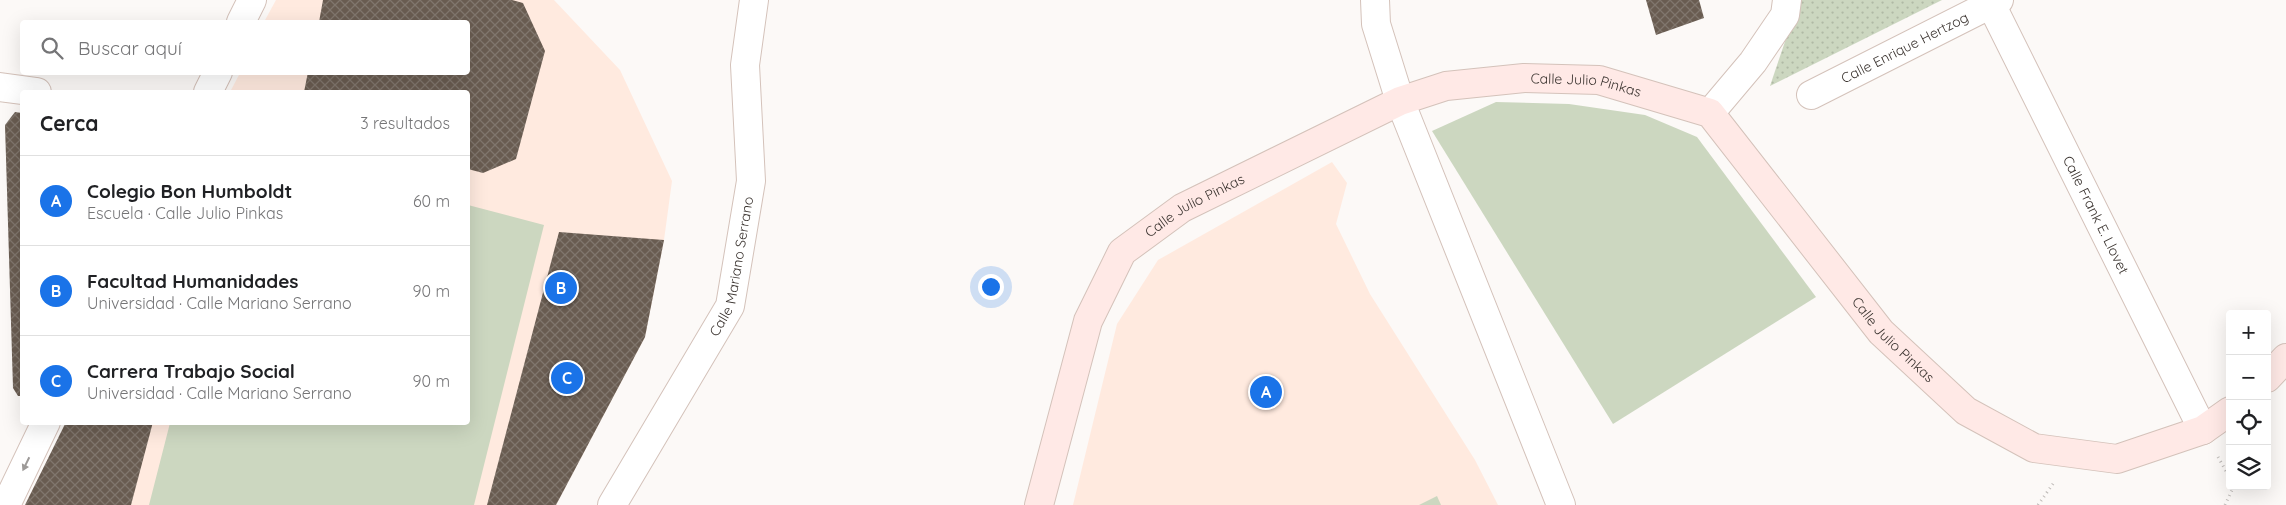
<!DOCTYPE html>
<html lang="es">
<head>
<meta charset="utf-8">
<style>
	body { margin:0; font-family:Quicksand,sans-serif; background:#f6f6f6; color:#202124 }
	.controls { position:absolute; right:15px; bottom:15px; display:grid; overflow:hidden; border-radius:5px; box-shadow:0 5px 20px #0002 }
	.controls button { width:45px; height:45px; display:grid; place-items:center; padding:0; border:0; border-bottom:1px solid #e0e0e0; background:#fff; color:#202124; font:25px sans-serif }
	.you { position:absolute; left:990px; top:286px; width:18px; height:18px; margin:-12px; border:4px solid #fff; border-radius:50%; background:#1a73e8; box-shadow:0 0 0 8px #1a73e833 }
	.badge { display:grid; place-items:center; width:32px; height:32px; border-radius:50%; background:#1a73e8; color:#fff; font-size:16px; font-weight:700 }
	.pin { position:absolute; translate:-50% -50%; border:2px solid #fff; box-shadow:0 1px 5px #0006 }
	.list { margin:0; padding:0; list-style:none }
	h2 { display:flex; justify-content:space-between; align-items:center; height:65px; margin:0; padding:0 20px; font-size:21px }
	h2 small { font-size:16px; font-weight:400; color:#757577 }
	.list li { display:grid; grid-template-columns:32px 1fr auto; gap:15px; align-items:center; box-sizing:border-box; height:90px; padding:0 20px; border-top:1px solid #e0e0e0 }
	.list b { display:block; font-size:19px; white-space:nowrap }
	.list p { margin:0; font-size:16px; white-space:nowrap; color:#757577 }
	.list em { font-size:16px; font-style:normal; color:#757577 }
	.icon { flex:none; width:28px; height:28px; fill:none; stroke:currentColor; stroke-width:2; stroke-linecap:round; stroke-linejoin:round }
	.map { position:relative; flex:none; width:2286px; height:505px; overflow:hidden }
	.search { position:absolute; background:#fff; box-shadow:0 5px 20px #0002; left:20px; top:20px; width:450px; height:55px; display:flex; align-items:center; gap:12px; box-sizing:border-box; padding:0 18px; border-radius:5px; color:#757577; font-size:19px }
	.panel { position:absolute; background:#fff; box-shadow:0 5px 20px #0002; left:20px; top:90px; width:450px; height:335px; border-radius:5px }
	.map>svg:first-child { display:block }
	.built { fill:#ffeadf }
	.green { fill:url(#green-dots) }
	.pitch { fill:#ccd7c0 }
	.building { fill:url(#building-cross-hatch) }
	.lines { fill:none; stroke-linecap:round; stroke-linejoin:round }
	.street-casing { stroke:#d4c2ba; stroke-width:30 }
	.secondary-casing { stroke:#d4c2ba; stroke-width:30 }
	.path { stroke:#bdb9b6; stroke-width:3; stroke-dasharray:1 4; stroke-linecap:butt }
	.street { stroke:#fff; stroke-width:28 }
	.secondary { stroke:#ffe9e6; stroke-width:28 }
	.oneway { fill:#9d9a98 }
	.labels { text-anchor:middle; stroke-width:5; stroke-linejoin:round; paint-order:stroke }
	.street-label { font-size:14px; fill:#3b3430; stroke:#fcf9f7 }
</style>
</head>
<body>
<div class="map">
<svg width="2286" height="505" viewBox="0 0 2286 505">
	<defs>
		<pattern id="green-dots" width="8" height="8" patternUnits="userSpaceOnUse" patternTransform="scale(1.25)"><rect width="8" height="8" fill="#ccd7c0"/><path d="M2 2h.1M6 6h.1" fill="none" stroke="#b0b9a5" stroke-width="1.8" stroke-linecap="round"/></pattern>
		<pattern id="building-cross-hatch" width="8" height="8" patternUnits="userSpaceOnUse" patternTransform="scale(1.25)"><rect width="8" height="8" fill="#695c51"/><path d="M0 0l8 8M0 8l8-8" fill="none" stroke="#80766d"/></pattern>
	</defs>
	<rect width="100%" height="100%" fill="#fcf9f7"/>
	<g class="built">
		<path d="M276 0H554L620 70 672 181 664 240 645 337 556 505H25L66 423 468 422V92H230L240 73 468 72V22H264Z"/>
		<path d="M1332 162 1347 183 1336 224 1370 294 1475 460 1498 505H1073L1117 324 1158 260Z"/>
	</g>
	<path class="green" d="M1799 0H1942L1770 86Z"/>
	<g class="pitch">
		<path d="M1496 102 1569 104 1645 115 1697 137 1816 297 1613 424 1432 131Z"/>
		<path d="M468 205 544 225 474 505H149L170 423 468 422Z"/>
		<path d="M1437 496 1441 505H1419Z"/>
	</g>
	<g class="building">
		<path d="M323 0H512L523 3 545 51 516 159 483 173 468 169V92H304L308 72H468V22H319Z"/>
		<path d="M1646 0H1699L1704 18 1656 35Z"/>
		<path d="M15 112 22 113V396H18L13 388 5 125Z"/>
		<path d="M559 232 664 240 645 337 556 505H487Z"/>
		<path d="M66 422H153L131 505H25Z"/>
	</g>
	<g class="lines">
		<g class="street-casing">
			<g id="street">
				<path d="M1375 0 1376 24 1400 101 1561 505"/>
				<path id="s1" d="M1989 0 2203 430"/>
				<path d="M241 22 252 0"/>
				<path d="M0 87 37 92"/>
				<path d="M208 92 218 72"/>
				<path id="s2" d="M1811 95 1999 0"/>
				<path d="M1710 113 1753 62 1785 15 1787 0"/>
				<path d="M6 505 46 422"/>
				<path id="s3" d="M612 505 730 306 751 181 745 65 754 0"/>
			</g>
		</g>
		<g class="secondary-casing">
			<g id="secondary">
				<path d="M2267 378 2286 358"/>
				<path id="s4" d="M1039 505 1088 321 1122 252 1182 208 1400 101 1446 86 1524 78 1599 80 1710 113 1881 332 1966 411 2034 448 2117 459 2203 430 2230 411"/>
			</g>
		</g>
		<g class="path">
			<path d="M2218 457 2230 478"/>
			<path d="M2038 505 2055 481"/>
			<path d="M2225 505 2234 486"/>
		</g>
		<use href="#street" class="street"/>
		<use href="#secondary" class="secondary"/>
	</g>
	<defs><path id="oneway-solid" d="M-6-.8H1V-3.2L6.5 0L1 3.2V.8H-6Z" transform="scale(1.25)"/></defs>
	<use class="oneway" href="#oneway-solid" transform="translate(26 464) rotate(116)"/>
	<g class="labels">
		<g class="street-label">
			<text dy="5" stroke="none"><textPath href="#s2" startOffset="105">Calle Enrique Hertzog</textPath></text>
			<text dy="5" stroke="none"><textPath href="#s4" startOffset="774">Calle Julio Pinkas</textPath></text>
			<text dy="5" stroke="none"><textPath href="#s4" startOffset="354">Calle Julio Pinkas</textPath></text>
			<text dy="5" stroke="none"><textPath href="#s1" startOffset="240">Calle Frank E. Llovet</textPath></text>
			<text dy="5" stroke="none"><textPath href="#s3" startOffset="270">Calle Mariano Serrano</textPath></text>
			<text dy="5" stroke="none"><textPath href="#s4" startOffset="1194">Calle Julio Pinkas</textPath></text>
		</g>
	</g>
</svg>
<div class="controls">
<button>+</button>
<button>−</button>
<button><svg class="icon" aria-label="locate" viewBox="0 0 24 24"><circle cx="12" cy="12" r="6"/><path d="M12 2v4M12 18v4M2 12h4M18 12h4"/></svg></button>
<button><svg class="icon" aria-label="layers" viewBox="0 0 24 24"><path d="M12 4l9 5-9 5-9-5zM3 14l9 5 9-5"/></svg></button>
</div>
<div class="you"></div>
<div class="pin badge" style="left:1266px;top:392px">A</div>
<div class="pin badge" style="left:561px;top:288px">B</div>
<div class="pin badge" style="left:567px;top:378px">C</div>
<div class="search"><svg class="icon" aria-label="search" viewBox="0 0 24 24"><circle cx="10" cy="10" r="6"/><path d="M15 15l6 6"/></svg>Buscar aquí</div>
<section class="panel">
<h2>Cerca<small>3 resultados</small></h2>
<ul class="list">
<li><span class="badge">A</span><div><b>Colegio Bon Humboldt</b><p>Escuela · Calle Julio Pinkas</p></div><em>60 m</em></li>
<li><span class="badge">B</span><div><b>Facultad Humanidades</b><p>Universidad · Calle Mariano Serrano</p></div><em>90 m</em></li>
<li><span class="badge">C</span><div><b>Carrera Trabajo Social</b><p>Universidad · Calle Mariano Serrano</p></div><em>90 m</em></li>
</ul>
</section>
</div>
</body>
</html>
